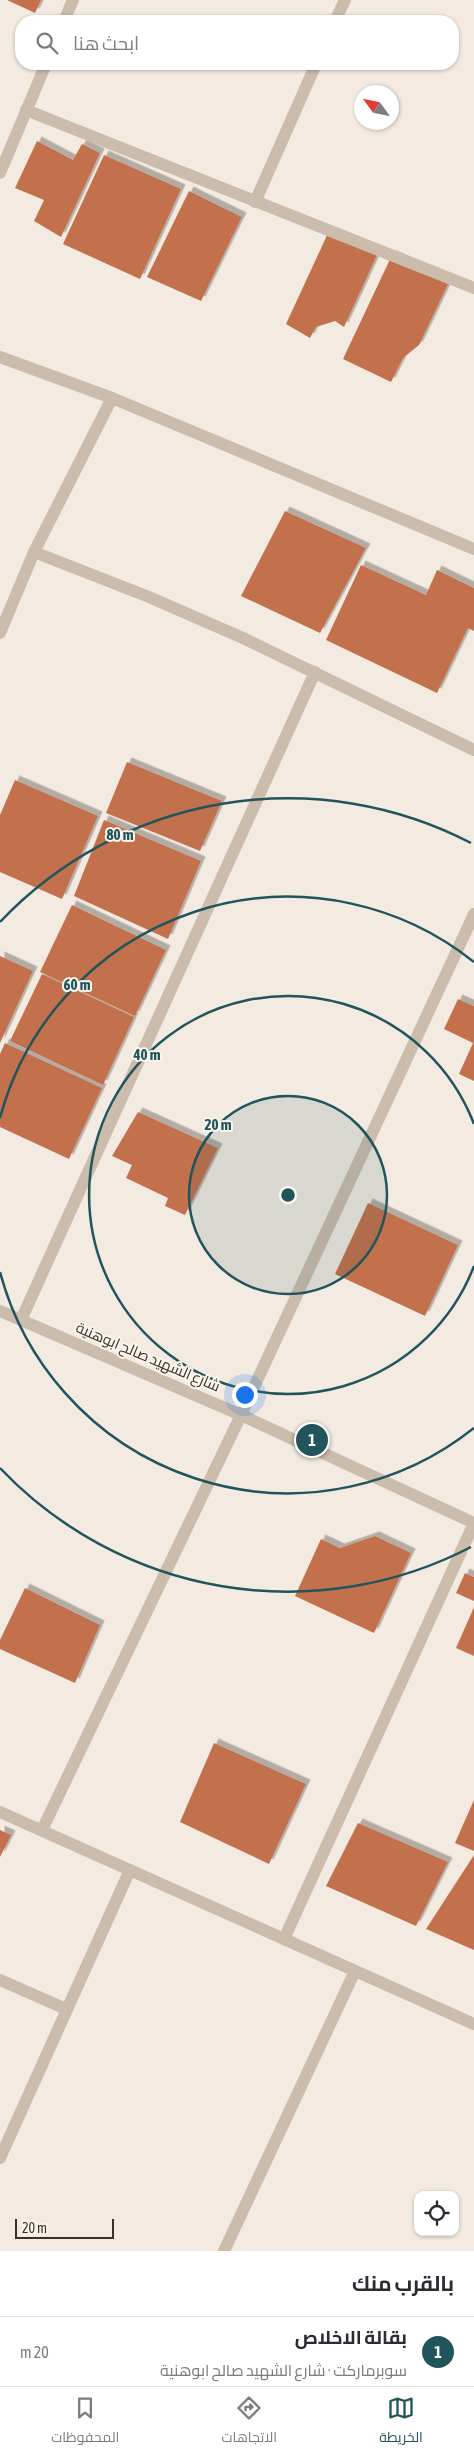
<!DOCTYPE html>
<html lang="ar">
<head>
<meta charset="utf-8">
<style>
	body { margin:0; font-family:"Asap Condensed",Cairo,sans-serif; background:#f7f7f7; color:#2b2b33; direction:rtl }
	.controls { position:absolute; right:15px; bottom:15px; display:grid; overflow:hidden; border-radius:10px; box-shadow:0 1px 4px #0004 }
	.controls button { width:45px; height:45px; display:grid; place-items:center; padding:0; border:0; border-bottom:1px solid #e1e1e2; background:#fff; color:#2b2b33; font:25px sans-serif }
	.compass { position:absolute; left:354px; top:85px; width:45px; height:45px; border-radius:50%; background:#fff; box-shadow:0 1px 4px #0004; rotate:303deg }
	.scale { position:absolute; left:15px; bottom:12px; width:99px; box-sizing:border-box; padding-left:5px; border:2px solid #3a302b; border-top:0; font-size:14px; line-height:18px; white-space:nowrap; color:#3a302b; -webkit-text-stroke:4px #faf5ed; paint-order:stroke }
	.you { position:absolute; left:244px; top:1394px; width:18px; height:18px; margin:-12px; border:4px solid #fff; border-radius:50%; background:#1a73e8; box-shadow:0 0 0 8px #1a73e833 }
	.badge { display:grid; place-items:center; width:32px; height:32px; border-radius:50%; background:#21545b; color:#fff; font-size:16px; font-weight:700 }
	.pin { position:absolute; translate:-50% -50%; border:2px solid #fff; box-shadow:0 1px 5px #0006 }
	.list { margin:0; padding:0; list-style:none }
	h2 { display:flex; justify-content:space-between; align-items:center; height:65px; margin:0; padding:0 20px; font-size:21px }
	h2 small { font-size:16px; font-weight:400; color:#7c7c81 }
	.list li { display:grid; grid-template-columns:32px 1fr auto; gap:15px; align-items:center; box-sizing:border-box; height:70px; padding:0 20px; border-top:1px solid #e1e1e2 }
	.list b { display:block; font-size:19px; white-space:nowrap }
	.list p { margin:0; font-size:16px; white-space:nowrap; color:#7c7c81 }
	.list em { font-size:16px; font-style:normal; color:#7c7c81 }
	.icon { flex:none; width:28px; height:28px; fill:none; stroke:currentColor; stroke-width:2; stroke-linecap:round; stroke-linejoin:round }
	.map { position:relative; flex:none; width:474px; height:2251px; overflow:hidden; direction:ltr }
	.search { position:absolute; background:#fff; box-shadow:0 1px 4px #0004; left:15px; right:15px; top:15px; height:55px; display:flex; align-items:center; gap:12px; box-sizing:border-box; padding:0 18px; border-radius:20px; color:#7c7c81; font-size:19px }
	.sheet { height:135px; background:#fff }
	nav { display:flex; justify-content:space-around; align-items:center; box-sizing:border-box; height:70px; border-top:1px solid #e1e1e2; background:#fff; font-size:14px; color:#7c7c81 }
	nav a { display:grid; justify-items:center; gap:2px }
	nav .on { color:#21545b }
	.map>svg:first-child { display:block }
	.building { fill:#c3714e; filter:url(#shadow) }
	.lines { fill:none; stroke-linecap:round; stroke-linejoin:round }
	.minor { stroke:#cbbcac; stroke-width:12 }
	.ring { fill:none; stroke:#21545b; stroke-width:2.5 }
	.labels { text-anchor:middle; stroke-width:4; stroke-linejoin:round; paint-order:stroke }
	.street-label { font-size:15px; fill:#3a302b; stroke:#faf5ed }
	.centre { fill:#21545b; stroke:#faf5ed; stroke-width:2.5 }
	.ring-label { font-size:15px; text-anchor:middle; font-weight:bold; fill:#21545b; stroke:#faf5ed; stroke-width:4; stroke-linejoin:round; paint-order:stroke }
</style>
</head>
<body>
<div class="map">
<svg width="474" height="2251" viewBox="0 0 474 2251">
	<defs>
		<filter id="shadow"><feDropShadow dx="4.5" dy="-4.5" stdDeviation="0" flood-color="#0004"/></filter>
	</defs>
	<rect width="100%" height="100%" fill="#f3ebe1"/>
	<g class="building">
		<path d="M7 0H41L35 13Z"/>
		<path d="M37 141 73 160 82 144 100 153 61 237 34 221 44 200 15 188Z"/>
		<path d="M104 155 181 189 140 279 63 244Z"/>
		<path d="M189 191 242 217 201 301 147 277Z"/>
		<path d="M329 231 378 253 344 327 335 321 316 327 310 338 286 324Z"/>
		<path d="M392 255 449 282 419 345 403 358 391 382 343 359Z"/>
		<path d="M285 511 366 548 320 633 241 596Z"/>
		<path d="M361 565 426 595 437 570 474 588V631L468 628 437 693 326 640Z"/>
		<path d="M127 762 222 801 200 851 106 813Z"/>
		<path d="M15 780 98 816 62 899 0 872V815Z"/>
		<path d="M104 820 201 861 168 939 74 896Z"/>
		<path d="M72 905 166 950 135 1016 40 972Z"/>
		<path d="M0 956 33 971 0 1043Z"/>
		<path d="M42 974 134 1017 103 1085 10 1041Z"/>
		<path d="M458 999 474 1006V1081L459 1074 473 1043 444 1029Z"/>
		<path d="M5 1043 102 1088 69 1159 0 1127V1054Z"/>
		<path d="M138 1112 218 1148 185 1215 165 1206 168 1198 126 1178 132 1165 112 1156Z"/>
		<path d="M368 1203 458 1245 425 1316 335 1274Z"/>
		<path d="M375 1536 411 1553 374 1633 295 1596 321 1539 340 1548Z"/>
		<path d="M465 1573 474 1577V1601L456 1593Z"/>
		<path d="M25 1588 100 1625 75 1683 0 1649V1640Z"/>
		<path d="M474 1607V1656L456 1648Z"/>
		<path d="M214 1743 306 1784 269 1864 180 1822Z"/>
		<path d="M474 1800V1851L455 1843Z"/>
		<path d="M358 1823 448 1862 416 1926 326 1886Z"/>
		<path d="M0 1830 11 1835 0 1857Z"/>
		<path d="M474 1855V1950L426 1929Z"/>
	</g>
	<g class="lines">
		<g class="minor">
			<path d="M64 21 73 0"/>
			<path d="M335 21 345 0"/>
			<path d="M26 110 474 288"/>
			<path d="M0 173 46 64"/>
			<path d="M255 202 316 64"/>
			<path d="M0 357 112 398 474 549"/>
			<path d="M34 552 149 597 243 638 474 750"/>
			<path d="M0 633 34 552 112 398"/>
			<path d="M0 1311 241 1415 474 1523"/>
			<path d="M21 1320 315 672"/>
			<path d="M0 1812 474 2024"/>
			<path d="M42 1830 241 1415 474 914"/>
			<path d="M284 1939 474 1523"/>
			<path d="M0 1980 66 2009"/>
			<path d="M0 2158 130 1870"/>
			<path d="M224 2251 355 1971"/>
		</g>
	</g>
	<circle cx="288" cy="1195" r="99" fill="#21545b" fill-opacity=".12"/>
	<g class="ring">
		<circle cx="288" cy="1195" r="99"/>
		<path d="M474 1266A199 199 0 1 1 474 1124"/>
		<path d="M474 1428A298 298 0 0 1 0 1272M0 1118A298 298 0 0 1 474 962"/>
		<path d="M471 1547A397 397 0 0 1 0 1468M0 922A397 397 0 0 1 471 843"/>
	</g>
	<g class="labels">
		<g class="street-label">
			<text transform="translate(148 1357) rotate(23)" y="5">شارع الشهيد صالح ابوهنية</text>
		</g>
	</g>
	<circle cx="288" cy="1195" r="8" class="centre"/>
	<g class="ring-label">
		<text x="120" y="840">80 m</text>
		<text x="77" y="990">60 m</text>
		<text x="147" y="1060">40 m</text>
		<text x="218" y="1130">20 m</text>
	</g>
</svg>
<div class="controls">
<button><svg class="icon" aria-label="locate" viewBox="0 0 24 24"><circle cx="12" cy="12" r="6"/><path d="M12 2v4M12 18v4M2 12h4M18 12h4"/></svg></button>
</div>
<svg class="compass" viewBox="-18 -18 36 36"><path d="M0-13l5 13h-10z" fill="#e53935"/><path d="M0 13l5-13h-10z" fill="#7c7c81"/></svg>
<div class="scale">20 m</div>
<div class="you"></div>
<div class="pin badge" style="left:312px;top:1440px">1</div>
<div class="search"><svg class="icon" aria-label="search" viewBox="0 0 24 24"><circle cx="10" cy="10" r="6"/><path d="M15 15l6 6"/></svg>ابحث هنا</div>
</div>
<section class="sheet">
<h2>بالقرب منك<small></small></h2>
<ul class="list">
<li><span class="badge">1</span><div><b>بقالة الاخلاص</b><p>سوبرماركت · شارع الشهيد صالح ابوهنية</p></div><em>20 m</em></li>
</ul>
</section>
<nav>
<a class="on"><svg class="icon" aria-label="map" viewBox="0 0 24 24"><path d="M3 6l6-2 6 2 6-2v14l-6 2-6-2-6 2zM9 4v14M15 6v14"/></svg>الخريطة</a>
<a><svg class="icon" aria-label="directions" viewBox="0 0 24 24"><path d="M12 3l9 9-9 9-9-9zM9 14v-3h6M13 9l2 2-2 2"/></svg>الاتجاهات</a>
<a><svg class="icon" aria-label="saved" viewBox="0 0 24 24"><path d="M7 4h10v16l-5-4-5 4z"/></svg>المحفوظات</a>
</nav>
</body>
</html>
